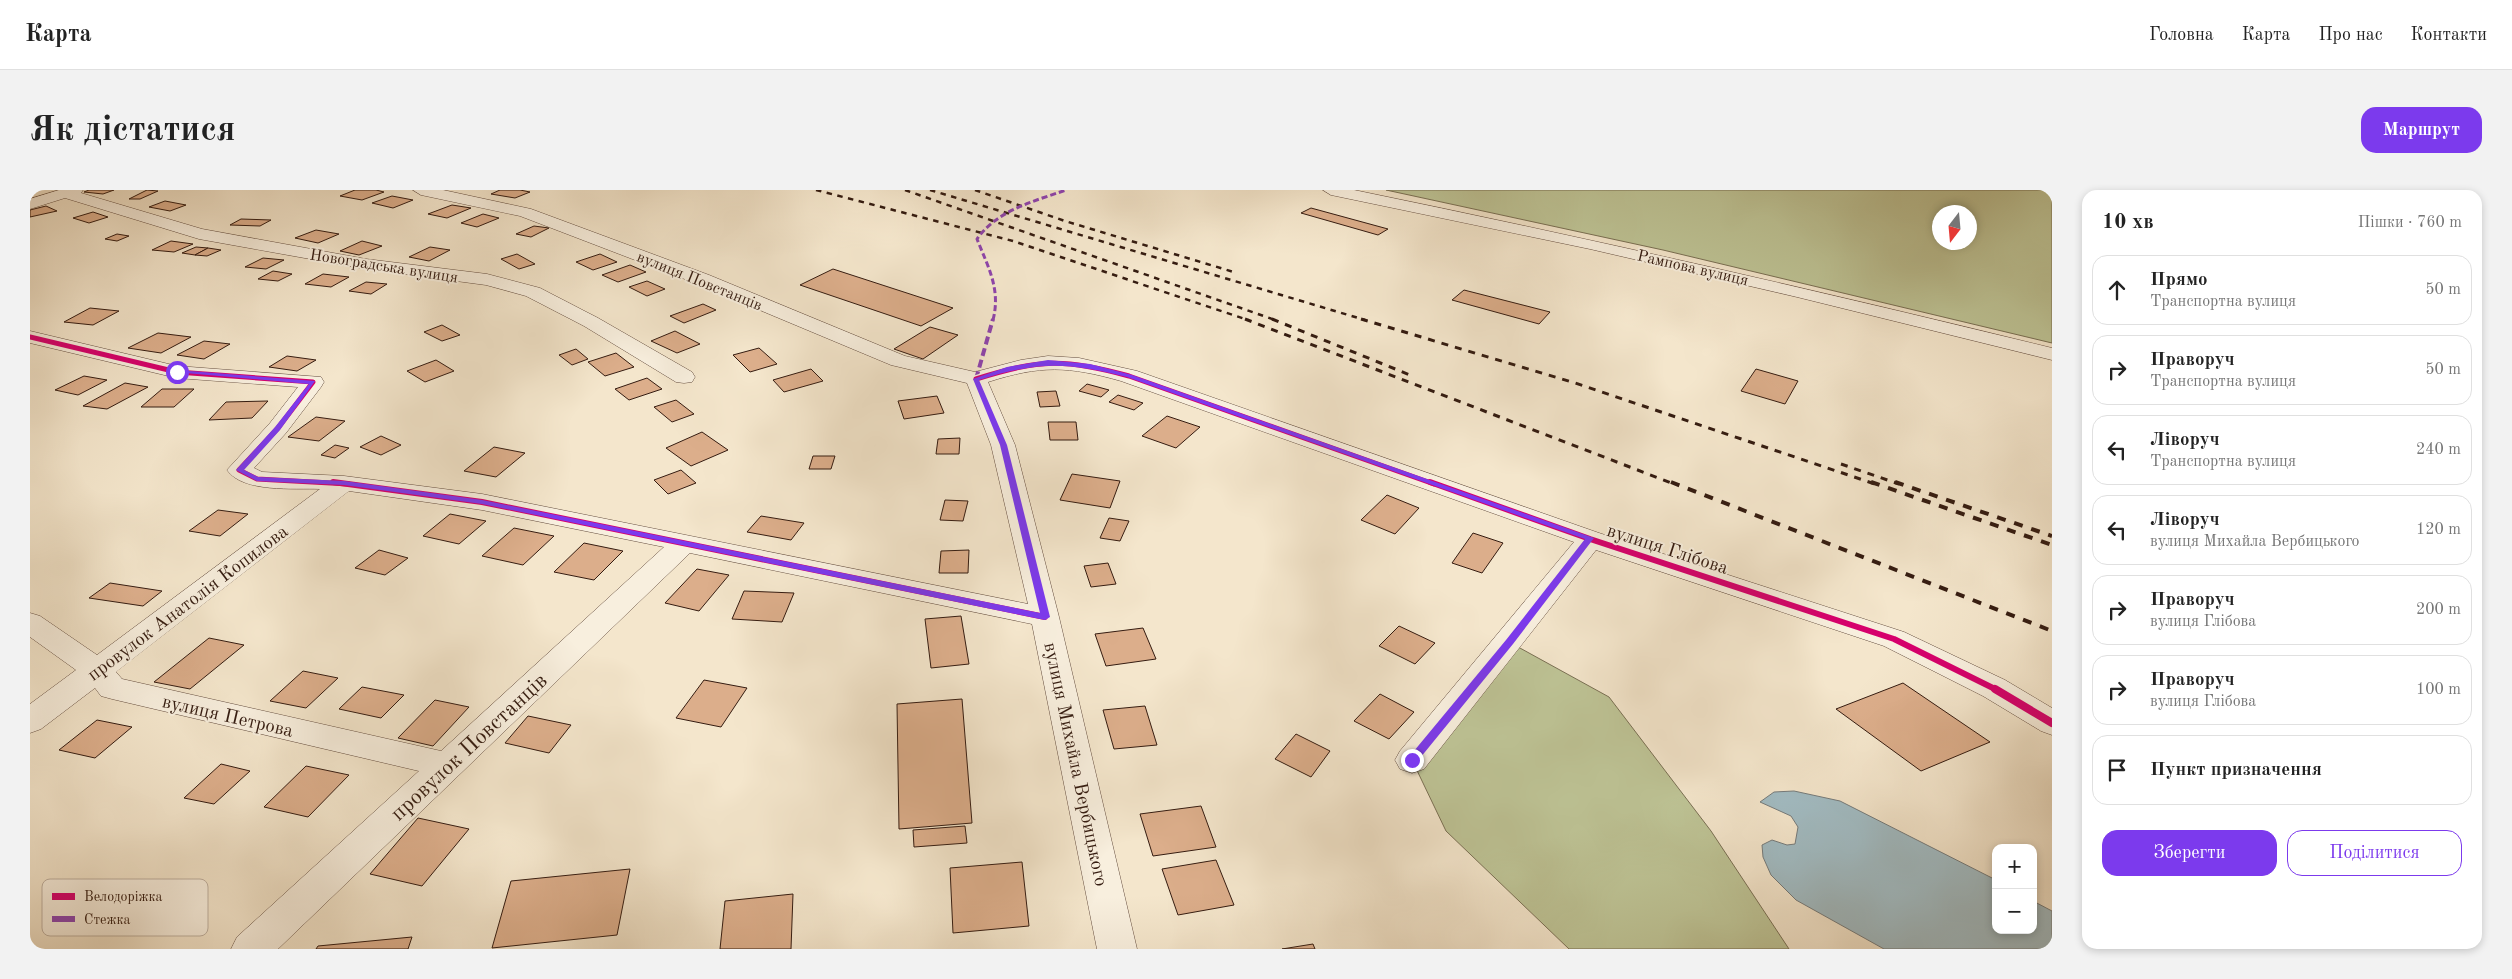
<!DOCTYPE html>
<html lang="uk">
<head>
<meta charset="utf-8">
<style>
	body { margin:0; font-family:"Old Standard TT",serif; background:#f2f2f2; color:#222 }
	.controls { position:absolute; right:15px; bottom:15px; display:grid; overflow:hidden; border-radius:10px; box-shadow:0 2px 8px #0003 }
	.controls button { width:45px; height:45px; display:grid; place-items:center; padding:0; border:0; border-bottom:1px solid #e0e0e0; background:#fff; color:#222; font:25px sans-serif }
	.compass { position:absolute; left:1902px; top:15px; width:45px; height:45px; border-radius:50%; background:#fff; box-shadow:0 2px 8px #0003; rotate:196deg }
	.stop { position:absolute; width:15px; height:15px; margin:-11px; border:4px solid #7c3aed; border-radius:50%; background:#fff }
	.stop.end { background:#7c3aed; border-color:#fff; box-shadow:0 1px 5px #0008 }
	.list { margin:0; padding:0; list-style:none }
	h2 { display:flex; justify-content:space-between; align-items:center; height:65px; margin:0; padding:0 20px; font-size:21px }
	h2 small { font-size:16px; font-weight:400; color:#767676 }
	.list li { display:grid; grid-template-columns:32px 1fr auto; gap:15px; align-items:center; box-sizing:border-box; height:70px; margin:0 10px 10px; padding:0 10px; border:1px solid #e0e0e0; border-radius:15px }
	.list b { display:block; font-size:19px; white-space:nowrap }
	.list p { margin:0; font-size:16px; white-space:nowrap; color:#767676 }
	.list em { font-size:16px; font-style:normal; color:#767676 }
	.actions { display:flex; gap:10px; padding:15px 20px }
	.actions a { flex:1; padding:11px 0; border:1px solid #7c3aed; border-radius:15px; text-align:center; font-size:18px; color:#7c3aed }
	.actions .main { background:#7c3aed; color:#fff }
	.icon { flex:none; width:28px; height:28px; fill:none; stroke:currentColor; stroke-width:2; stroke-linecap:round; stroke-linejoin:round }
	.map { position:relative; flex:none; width:2022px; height:759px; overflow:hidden; border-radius:15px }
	header { display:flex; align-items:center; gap:30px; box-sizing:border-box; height:70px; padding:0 25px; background:#fff; border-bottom:1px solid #e0e0e0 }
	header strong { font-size:24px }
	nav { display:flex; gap:28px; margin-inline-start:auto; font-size:18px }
	.intro { display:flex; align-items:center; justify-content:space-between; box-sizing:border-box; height:120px; padding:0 30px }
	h1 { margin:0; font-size:35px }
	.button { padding:12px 22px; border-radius:15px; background:#7c3aed; color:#fff; font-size:18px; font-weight:700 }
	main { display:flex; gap:30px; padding:0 30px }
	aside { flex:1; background:#fff; border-radius:15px; box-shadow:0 2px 8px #0003 }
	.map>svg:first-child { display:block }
	.green { fill:#bec496; stroke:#7a7054; fill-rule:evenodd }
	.water { fill:#a2bcc3; stroke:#767c7c }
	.building { fill:#dcae8b; stroke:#351c11 }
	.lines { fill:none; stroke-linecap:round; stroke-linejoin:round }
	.minor-casing { stroke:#654e40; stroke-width:1 }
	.minor { fill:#f8efde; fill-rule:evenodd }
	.rail-far2 { stroke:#351c11; stroke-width:2.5; stroke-dasharray:5.5 5.5; stroke-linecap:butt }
	.rail-far1 { stroke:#351c11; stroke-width:3; stroke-dasharray:7 7; stroke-linecap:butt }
	.rail { stroke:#351c11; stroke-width:4; stroke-dasharray:9 9; stroke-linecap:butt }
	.quiet-far1 { stroke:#8e44ad; stroke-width:3; stroke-dasharray:6 3; stroke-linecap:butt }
	.quiet { stroke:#8e44ad; stroke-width:4; stroke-dasharray:8 4; stroke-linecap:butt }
	.cycleway-far2-casing { stroke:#f8efde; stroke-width:8 }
	.cycleway-far1-casing { stroke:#f8efde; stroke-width:9 }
	.cycleway-casing { stroke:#f8efde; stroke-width:11 }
	.cycleway-far2 { stroke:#d6006c; stroke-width:5 }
	.cycleway-far1 { stroke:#d6006c; stroke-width:6 }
	.cycleway { stroke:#d6006c; stroke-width:8 }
	.route { fill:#7c3aed }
	.labels { text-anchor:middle; stroke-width:4; stroke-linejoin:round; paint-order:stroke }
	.far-street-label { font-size:16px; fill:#351c11; stroke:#f8efde }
	.street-label { font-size:19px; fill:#351c11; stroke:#f8efde }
	.near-street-label { font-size:22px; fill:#351c11; stroke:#f8efde }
	.key { fill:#f8efde; stroke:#beb0a0; stroke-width:1 }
	.key-label { font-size:14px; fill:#351c11 }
</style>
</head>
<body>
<header>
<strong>Карта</strong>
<nav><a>Головна</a><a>Карта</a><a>Про нас</a><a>Контакти</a></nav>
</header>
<div class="intro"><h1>Як дістатися</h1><a class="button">Маршрут</a></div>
<main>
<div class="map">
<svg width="2022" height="759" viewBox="0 0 2022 759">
	<rect width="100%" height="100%" fill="#f4e6cc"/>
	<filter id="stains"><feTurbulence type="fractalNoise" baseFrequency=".004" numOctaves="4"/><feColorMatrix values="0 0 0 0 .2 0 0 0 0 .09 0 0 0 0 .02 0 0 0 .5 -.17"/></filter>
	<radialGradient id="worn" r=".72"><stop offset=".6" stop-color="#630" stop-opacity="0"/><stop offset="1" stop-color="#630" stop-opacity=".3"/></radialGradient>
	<g class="green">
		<path d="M1356 0H2022V153L1633 60ZM1910 22H1940V52H1910Z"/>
		<path d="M1479 452 1579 507 1681 641 1759 759H1539L1416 641 1382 570Z"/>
	</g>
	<path class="water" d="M1764 601 1810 611 1966 690V740H2003V711L2022 721V759H1854L1766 710 1741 685 1733 667 1732 655 1742 650 1757 655 1765 654 1768 637 1761 626 1730 612 1744 602Z"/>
	<g class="building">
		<path d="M59 0H84L73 4 54 2Z"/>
		<path d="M117 0 128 1 110 9H99Z"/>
		<path d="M325 0H346L354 2 332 10 310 6Z"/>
		<path d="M470 0H490L500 2 485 8 461 4Z"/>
		<path d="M362 6 383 10 363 18 342 13Z"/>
		<path d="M135 11 156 15 140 21 119 17Z"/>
		<path d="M422 15 441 18 417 28 398 24Z"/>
		<path d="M16 16 27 21 0 27V20Z"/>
		<path d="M1281 18 1358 39 1348 45 1271 23Z"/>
		<path d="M63 22 78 27 59 33 43 28Z"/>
		<path d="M453 24 469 28 447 37 431 33Z"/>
		<path d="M211 29 241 30 230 36 200 35Z"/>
		<path d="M504 36 519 38 501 47 486 44Z"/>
		<path d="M286 40 309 44 288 53 265 48Z"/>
		<path d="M87 44 99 46 87 51 75 49Z"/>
		<path d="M141 51 163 54 144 62 122 60Z"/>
		<path d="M332 51 352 56 329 65 310 61Z"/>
		<path d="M166 57 178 58 165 65 152 63Z"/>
		<path d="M400 57 420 60 399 71 379 67Z"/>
		<path d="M178 58 191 60 177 66 165 65Z"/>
		<path d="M487 64 505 74 489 79 471 69Z"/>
		<path d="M570 64 587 72 563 80 546 72Z"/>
		<path d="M233 68 254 70 236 79 215 77Z"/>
		<path d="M600 75 616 82 588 92 572 85Z"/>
		<path d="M803 79 923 118 891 136 770 95Z"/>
		<path d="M243 81 262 84 248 91 228 89Z"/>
		<path d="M293 84 319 87 301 97 275 94Z"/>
		<path d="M617 91 635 99 617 106 599 97Z"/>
		<path d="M336 92 357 94 341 104 319 101Z"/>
		<path d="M1434 100 1520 122 1509 134 1422 110Z"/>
		<path d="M673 114 686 120 654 133 640 126Z"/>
		<path d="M60 118 89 121 63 135 34 132Z"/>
		<path d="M412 135 430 145 412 151 394 142Z"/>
		<path d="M900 137 928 145 893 169 864 159Z"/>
		<path d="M645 141 670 154 647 163 621 151Z"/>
		<path d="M128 143 161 147 131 163 98 158Z"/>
		<path d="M174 151 200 154 174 169 147 165Z"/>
		<path d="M729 158 747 174 720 182 703 165Z"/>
		<path d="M546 159 558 169 542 175 529 165Z"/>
		<path d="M586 163 604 177 575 186 558 172Z"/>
		<path d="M257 166 286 170 267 181 239 177Z"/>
		<path d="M406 170 424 181 395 192 377 181Z"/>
		<path d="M781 179 793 191 754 202 743 190Z"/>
		<path d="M1726 179 1768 191 1755 214 1711 201Z"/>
		<path d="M54 186 77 190 48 205 25 200Z"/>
		<path d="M617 188 632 199 599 210 585 199Z"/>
		<path d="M95 193 118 197 77 219 53 216Z"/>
		<path d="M1057 194 1079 200 1071 207 1049 201Z"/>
		<path d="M132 199H164L144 217H111Z"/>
		<path d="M1026 201 1030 216 1010 217 1007 202Z"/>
		<path d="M1088 205 1113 213 1104 220 1079 212Z"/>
		<path d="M907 206 914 223 874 229 868 211Z"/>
		<path d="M646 210 664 224 642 232 624 217Z"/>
		<path d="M238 211 222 228 179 230 196 212Z"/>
		<path d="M1137 226 1170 237 1146 258 1112 246Z"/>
		<path d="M286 227 315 231 289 251 258 247Z"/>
		<path d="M1018 232H1046L1048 250H1020Z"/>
		<path d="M672 242 698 260 661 276 636 258Z"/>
		<path d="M351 246 371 255 351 265 330 257Z"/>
		<path d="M930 248 929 264H906L908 249Z"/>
		<path d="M305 255 319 258 305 268 291 265Z"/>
		<path d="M464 257 495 263 466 287 434 281Z"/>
		<path d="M783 266H805L801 279H779Z"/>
		<path d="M651 280 666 293 638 304 624 290Z"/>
		<path d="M1042 284 1090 291 1080 318 1030 310Z"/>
		<path d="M1357 305 1389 318 1365 344 1331 330Z"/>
		<path d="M915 310 938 311 933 331 910 330Z"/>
		<path d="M188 320 218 324 190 346 159 341Z"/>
		<path d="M420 324 456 331 429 354 393 346Z"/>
		<path d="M731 326 774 333 761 350 717 342Z"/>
		<path d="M1079 328 1099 331 1090 351 1070 348Z"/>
		<path d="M484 338 524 346 493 375 452 366Z"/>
		<path d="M1443 343 1473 353 1452 383 1422 373Z"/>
		<path d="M554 353 593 361 564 390 524 382Z"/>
		<path d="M349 360 378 368 355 385 325 378Z"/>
		<path d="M939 360 938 383H909L911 361Z"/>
		<path d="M1078 373 1086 394 1061 397 1054 376Z"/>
		<path d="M667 379 699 385 669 421 635 413Z"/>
		<path d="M80 393 132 401 113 416 59 408Z"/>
		<path d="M714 401 764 403 752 432 702 429Z"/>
		<path d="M931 426 939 474 901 478 895 429Z"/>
		<path d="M1369 436 1405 453 1385 474 1349 456Z"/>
		<path d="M1113 438 1126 469 1076 476 1065 444Z"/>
		<path d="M179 448 214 455 160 499 124 492Z"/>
		<path d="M273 481 308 488 276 518 240 511Z"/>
		<path d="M674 490 717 498 691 537 646 528Z"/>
		<path d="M1873 493 1960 552 1891 581 1806 519Z"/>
		<path d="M332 497 374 505 351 528 309 519Z"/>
		<path d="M1350 504 1384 522 1359 549 1324 531Z"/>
		<path d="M932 509 942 633 869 639 867 514Z"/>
		<path d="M405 510 439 517 403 556 368 548Z"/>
		<path d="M1115 516 1127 555 1084 559 1073 520Z"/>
		<path d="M498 526 541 535 519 563 475 553Z"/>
		<path d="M67 530 102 537 65 568 29 560Z"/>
		<path d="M1266 544 1300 561 1281 587 1245 569Z"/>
		<path d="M191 574 220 581 184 614 154 608Z"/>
		<path d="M276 576 319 585 278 627 234 617Z"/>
		<path d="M1171 616 1186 657 1123 666 1110 624Z"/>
		<path d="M388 628 439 639 392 696 340 684Z"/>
		<path d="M935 636 937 653 884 657 883 640Z"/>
		<path d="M1186 670 1204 715 1148 725 1132 679Z"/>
		<path d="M992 672 999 736 923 743 920 678Z"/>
		<path d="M600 679 587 745 462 758 481 691Z"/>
		<path d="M763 704 761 759H690L695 711Z"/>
		<path d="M382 747 378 759H286L288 756Z"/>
		<path d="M1283 754 1285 759H1252Z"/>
	</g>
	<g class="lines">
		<g class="minor-casing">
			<g id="minor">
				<path d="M29 0H53L51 3 172 39 336 69 457 84 510 98 568 128 662 182 665 187 662 192 654 193 646 192 554 136 496 106 456 95 336 79 169 49 35 8 0 19V9Z"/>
				<path d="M383 0H413L501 19 679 85 875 166 945 182 991 170 1018 166 1049 168 1107 181 1569 343 1874 442 1975 490 2022 518V545L2011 541 1953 506 1854 456 1566 360 1394 579 1382 583 1370 579 1365 570 1370 561 1544 352 1091 191C1038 176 1011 175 958 192L985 255 1029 427 1107 759H1067L1002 434 660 363 248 759H201L207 747 389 581 82 509 71 506 65 498 11 539 0 543V514L46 480 0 447V423L10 426 67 465 290 299C264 298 213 303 197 280L240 233 268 197 147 188 0 153V141L147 176 291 187 294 192 291 197 256 243 224 278 232 282 314 286 452 304 998 414 961 255 937 193 861 175 665 93 490 26 391 5ZM319 301 452 320 634 357 411 561 92 489 86 482Z"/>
				<path d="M1293 0H1324C1558 48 1790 101 2022 158V170L1767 107 1560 59 1301 5Z"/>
			</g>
		</g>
		<use href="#minor" class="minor"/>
		<g class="rail-far2">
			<path d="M786 0 983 51 1218 130"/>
			<path d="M875 0 1245 130"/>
			<path d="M900 0 1335 130"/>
			<path d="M945 0 1035 31 1207 83"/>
		</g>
		<g class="rail-far1">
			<path d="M1215 129 1644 294"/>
			<path d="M1242 129 1380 185"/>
			<path d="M1331 129 1545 193 1845 294"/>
			<path d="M1811 274 1869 294"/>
		</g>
		<g class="rail">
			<path d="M1641 292 2022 441"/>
			<path d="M1841 292 2022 355"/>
			<path d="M1865 292 2022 346"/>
		</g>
		<path class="quiet-far1" d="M963 130C971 99 958 77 947 49 967 20 1005 11 1036 0"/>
		<path class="quiet" d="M946 189 963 129"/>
		<g class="cycleway-far2-casing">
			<g id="cycleway-far2">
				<path d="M0 147 147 182 283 192 248 238 209 280 227 289 319 294"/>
				<path d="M946 189C1011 169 1034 168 1099 186L1404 294"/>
			</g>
		</g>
		<g class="cycleway-far1-casing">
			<g id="cycleway-far1">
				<path d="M303 292 452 312 1015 427"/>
				<path d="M1400 292 1560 349 1864 449 1967 500"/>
			</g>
		</g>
		<g class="cycleway-casing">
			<path id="cycleway" d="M1965 499 2022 533"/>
		</g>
		<use href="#cycleway-far2" class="cycleway-far2"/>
		<use href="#cycleway-far1" class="cycleway-far1"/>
		<use href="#cycleway" class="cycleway"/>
	</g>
	<path class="route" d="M1018 170 1060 174 1102 185 1564 348 1483 454 1386 573 1382 574 1377 570 1379 567 1476 450 1555 349 1097 187C1037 172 1009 171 949 190L977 255 1020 427 1015 430 452 314 314 295 227 291 206 280 245 237 279 194 144 182 147 180 285 191 250 240 214 280 228 287 314 291 452 310 1010 423 970 255 943 189 977 177Z"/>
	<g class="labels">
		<g class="far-street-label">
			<text transform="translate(354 75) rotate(9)" y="6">Новоградська вулиця</text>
			<text transform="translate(1663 77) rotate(13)" y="6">Рампова вулиця</text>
			<text transform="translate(670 90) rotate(22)" y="6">вулиця Повстанців</text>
		</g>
		<g class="street-label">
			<text transform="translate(1638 358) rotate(18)" y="7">вулиця Глібова</text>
			<text transform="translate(157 412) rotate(-37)" y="7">провулок Анатолія Копилова</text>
			<text transform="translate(198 525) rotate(13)" y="7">вулиця Петрова</text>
			<text transform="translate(1047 574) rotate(78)" y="7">вулиця Михайла Вербицького</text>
		</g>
		<g class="near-street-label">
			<text transform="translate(438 556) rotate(-43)" y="8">провулок Повстанців</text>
		</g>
	</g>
	<rect x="12" y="689" width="166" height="57" rx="8" class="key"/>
	<rect x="22" y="703" width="23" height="7" fill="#d6006c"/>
	<rect x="22" y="726" width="23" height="6" fill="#8e44ad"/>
	<g class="key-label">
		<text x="54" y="711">Велодоріжка</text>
		<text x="54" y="734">Стежка</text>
	</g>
	<rect width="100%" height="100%" filter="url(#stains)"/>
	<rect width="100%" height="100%" fill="url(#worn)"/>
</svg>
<div class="controls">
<button>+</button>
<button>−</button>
</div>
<svg class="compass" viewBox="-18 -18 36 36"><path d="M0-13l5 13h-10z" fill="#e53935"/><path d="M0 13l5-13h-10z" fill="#767676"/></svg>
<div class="stop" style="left:147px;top:182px"></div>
<div class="stop end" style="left:1382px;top:570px"></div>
</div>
<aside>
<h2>10 хв<small>Пішки · 760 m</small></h2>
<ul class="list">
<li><svg class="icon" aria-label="ahead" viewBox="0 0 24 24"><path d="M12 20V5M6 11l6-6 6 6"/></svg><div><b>Прямо</b><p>Транспортна вулиця</p></div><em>50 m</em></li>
<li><svg class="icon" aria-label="right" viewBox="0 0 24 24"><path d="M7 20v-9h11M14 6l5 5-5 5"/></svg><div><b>Праворуч</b><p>Транспортна вулиця</p></div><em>50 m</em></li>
<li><svg class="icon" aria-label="left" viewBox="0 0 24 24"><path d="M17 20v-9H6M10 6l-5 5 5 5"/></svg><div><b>Ліворуч</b><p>Транспортна вулиця</p></div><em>240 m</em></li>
<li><svg class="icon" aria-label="left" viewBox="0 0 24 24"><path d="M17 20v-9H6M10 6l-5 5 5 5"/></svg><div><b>Ліворуч</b><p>вулиця Михайла Вербицького</p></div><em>120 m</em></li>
<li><svg class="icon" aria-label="right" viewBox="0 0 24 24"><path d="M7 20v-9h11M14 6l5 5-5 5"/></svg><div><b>Праворуч</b><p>вулиця Глібова</p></div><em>200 m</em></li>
<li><svg class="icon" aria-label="right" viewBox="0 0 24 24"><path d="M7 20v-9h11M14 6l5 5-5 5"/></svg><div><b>Праворуч</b><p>вулиця Глібова</p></div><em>100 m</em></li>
<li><svg class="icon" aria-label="arrive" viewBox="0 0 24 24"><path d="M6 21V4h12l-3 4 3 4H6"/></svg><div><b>Пункт призначення</b></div></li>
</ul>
<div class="actions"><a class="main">Зберегти</a><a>Поділитися</a></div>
</aside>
</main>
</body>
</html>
